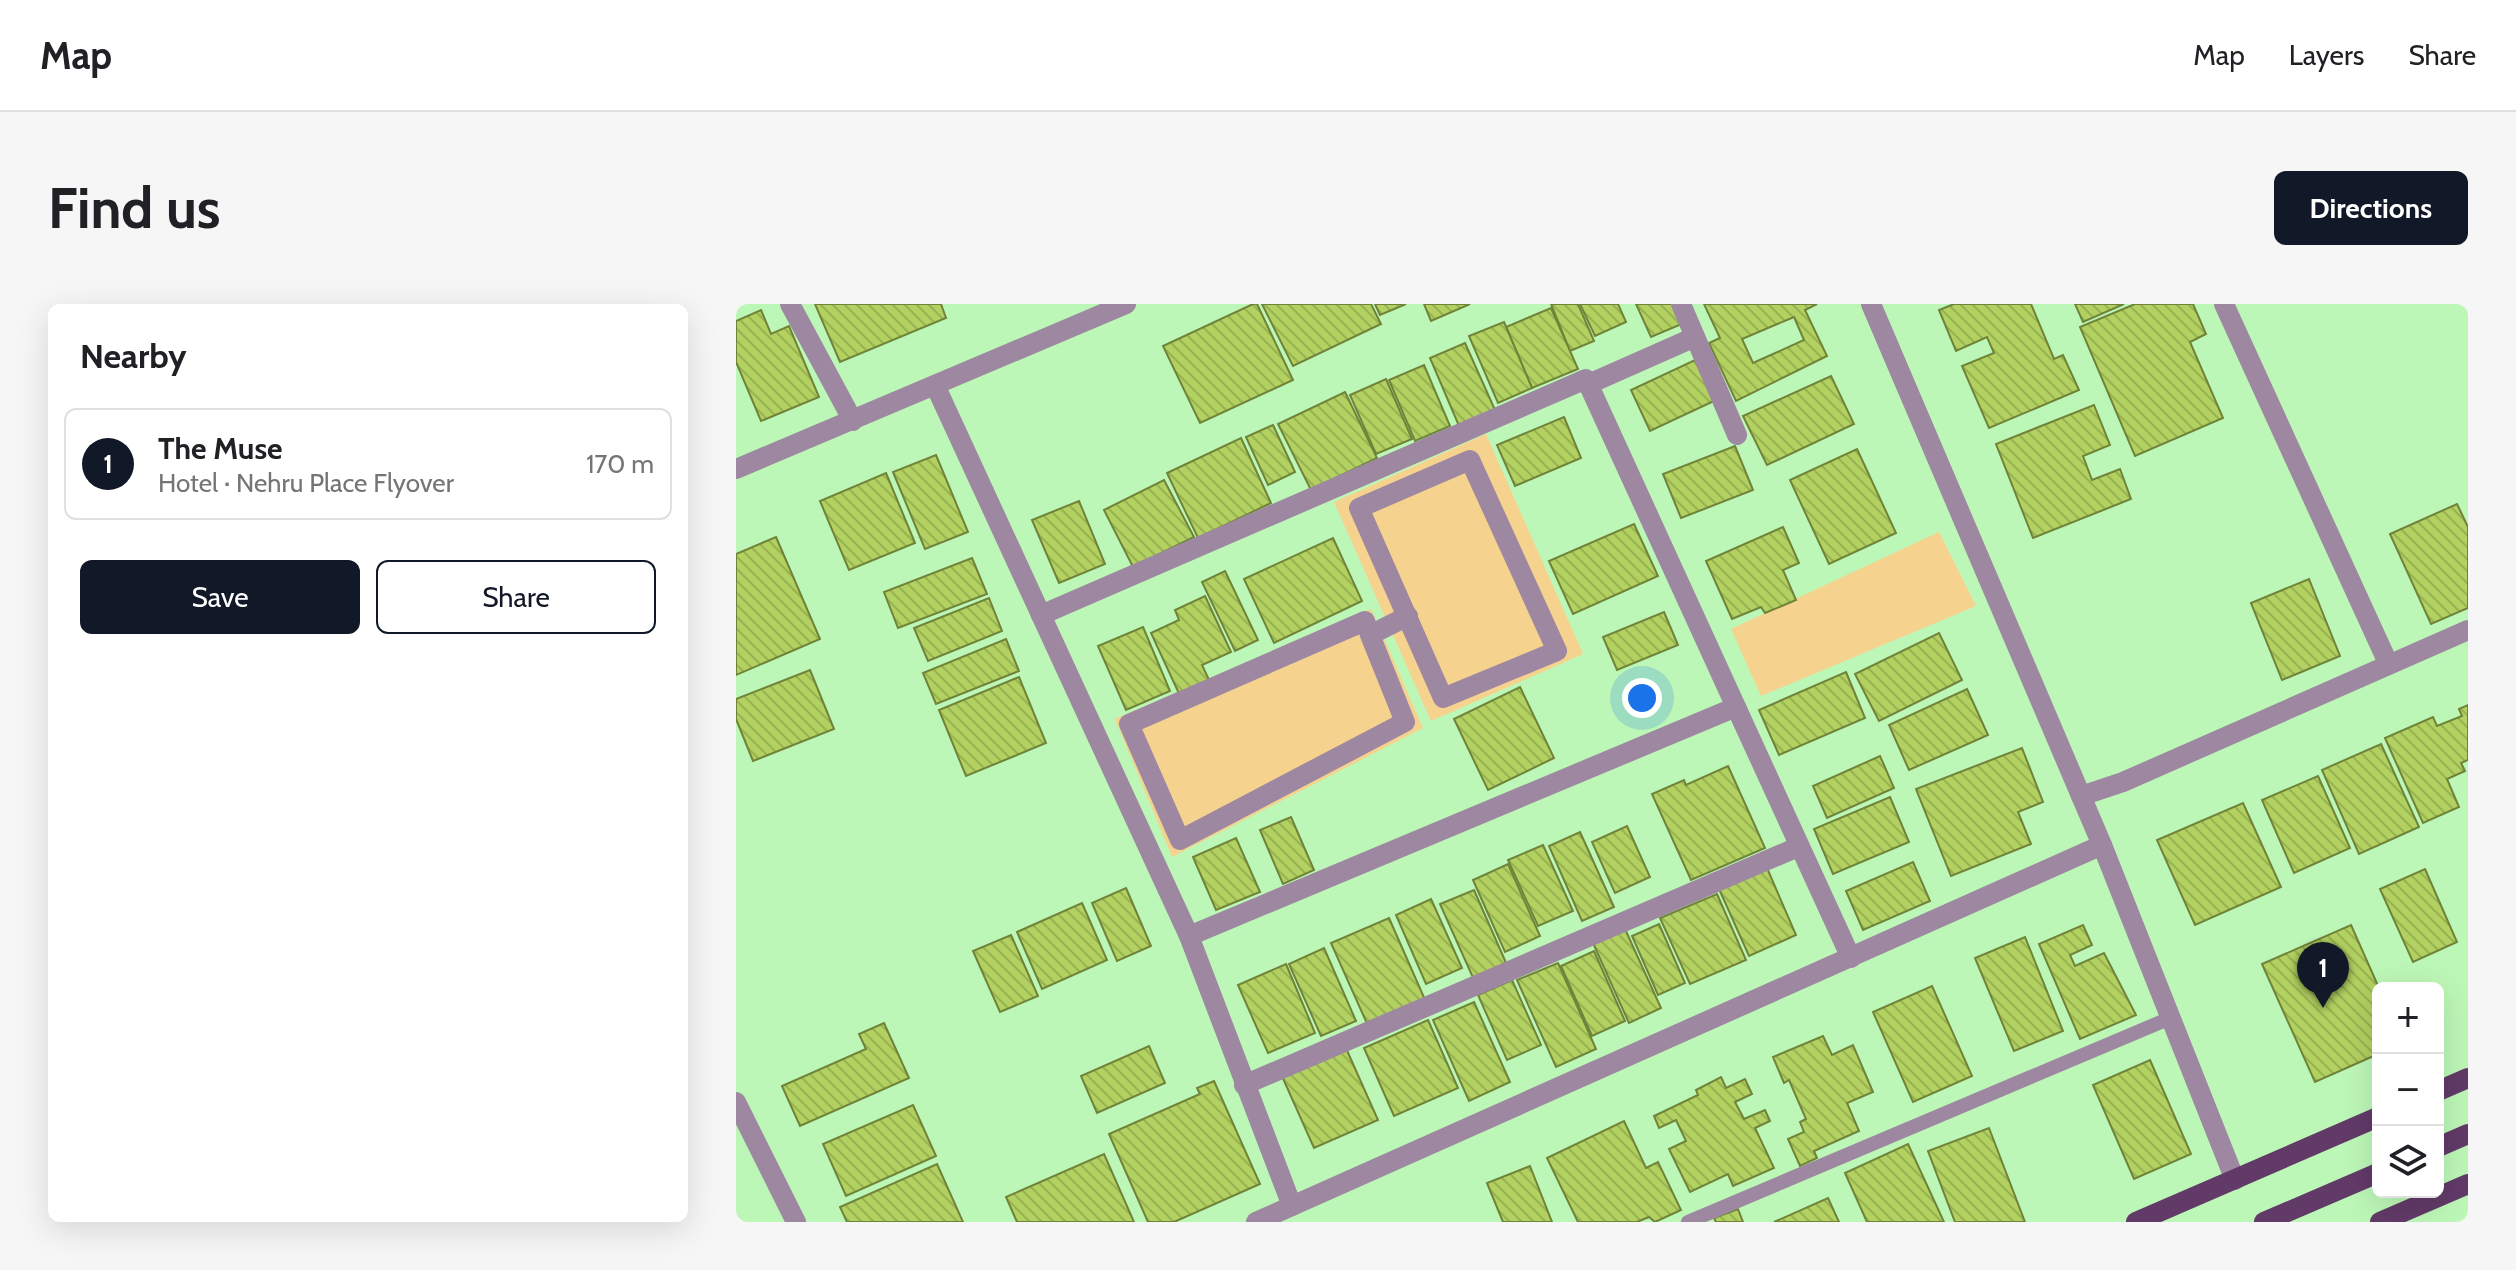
<!DOCTYPE html>
<html lang="en">
<head>
<meta charset="utf-8">
<style>
	body { margin:0; font-family:Cabin,sans-serif; background:#f6f6f6; color:#202124 }
	.controls { position:absolute; right:24px; bottom:24px; display:grid; overflow:hidden; border-radius:12px; box-shadow:0 8px 32px #0002 }
	.controls button { width:72px; height:72px; display:grid; place-items:center; padding:0; border:0; border-bottom:2px solid #e0e0e0; background:#fff; color:#202124; font:40px sans-serif }
	.you { position:absolute; left:906px; top:394px; width:28px; height:28px; margin:-20px; border:6px solid #fff; border-radius:50%; background:#1a73e8; box-shadow:0 0 0 12px #1a73e833 }
	.badge { display:grid; place-items:center; width:52px; height:52px; border-radius:50%; background:#111827; color:#fff; font-size:26px; font-weight:700 }
	.pin { position:absolute; translate:-50% -66px; filter:drop-shadow(0 2px 4px #0008) }
	.pin::after { content:''; position:absolute; top:42px; width:28px; height:24px; background:inherit; clip-path:polygon(0 0,100% 0,50% 100%) }
	.list { margin:0; padding:0; list-style:none }
	h2 { display:flex; justify-content:space-between; align-items:center; height:104px; margin:0; padding:0 32px; font-size:34px }
	h2 small { font-size:26px; font-weight:400; color:#757577 }
	.list li { display:grid; grid-template-columns:52px 1fr auto; gap:24px; align-items:center; box-sizing:border-box; height:112px; margin:0 16px 16px; padding:0 16px; border:2px solid #e0e0e0; border-radius:12px }
	.list b { display:block; font-size:30px; white-space:nowrap }
	.list p { margin:0; font-size:26px; white-space:nowrap; color:#757577 }
	.list em { font-size:26px; font-style:normal; color:#757577 }
	.actions { display:flex; gap:16px; padding:24px 32px }
	.actions a { flex:1; padding:18px 0; border:2px solid #111827; border-radius:12px; text-align:center; font-size:28px; color:#111827 }
	.actions .main { background:#111827; color:#fff }
	.icon { flex:none; width:44px; height:44px; fill:none; stroke:currentColor; stroke-width:2; stroke-linecap:round; stroke-linejoin:round }
	.map { position:relative; flex:none; width:1732px; height:918px; overflow:hidden; border-radius:12px }
	header { display:flex; align-items:center; gap:48px; box-sizing:border-box; height:112px; padding:0 40px; background:#fff; border-bottom:2px solid #e0e0e0 }
	header strong { font-size:38px }
	nav { display:flex; gap:44px; margin-inline-start:auto; font-size:28px }
	.intro { display:flex; align-items:center; justify-content:space-between; box-sizing:border-box; height:192px; padding:0 48px }
	h1 { margin:0; font-size:56px }
	.button { padding:20px 36px; border-radius:12px; background:#111827; color:#fff; font-size:28px; font-weight:700 }
	main { display:flex; gap:48px; padding:0 48px }
	aside { flex:1; background:#fff; border-radius:12px; box-shadow:0 8px 32px #0002 }
	.map>svg:first-child { display:block }
	.park { fill:#f6d28f }
	.building { fill:url(#building-back-hatch); stroke:#6f8339; stroke-width:2; fill-rule:evenodd }
	.lines { fill:none; stroke-linecap:round; stroke-linejoin:round }
	.service { stroke:#9e87a1; stroke-width:14 }
	.pedestrian { stroke:#9e87a1; stroke-width:20 }
	.minor { stroke:#9e87a1; stroke-width:20 }
	.tertiary { stroke:#9e87a1; stroke-width:20 }
	.primary { stroke:#623a68; stroke-width:20 }
</style>
</head>
<body>
<header>
<strong>Map</strong>
<nav><a>Map</a><a>Layers</a><a>Share</a></nav>
</header>
<div class="intro"><h1>Find us</h1><a class="button">Directions</a></div>
<main>
<aside>
<h2>Nearby<small></small></h2>
<ul class="list">
<li><span class="badge">1</span><div><b>The Muse</b><p>Hotel · Nehru Place Flyover</p></div><em>170 m</em></li>
</ul>
<div class="actions"><a class="main">Save</a><a>Share</a></div>
</aside>
<div class="map">
<svg width="1732" height="918" viewBox="0 0 1732 918">
	<defs>
		<pattern id="building-back-hatch" width="6" height="6" patternUnits="userSpaceOnUse" patternTransform="scale(2)"><rect width="6" height="6" fill="#b2d160"/><path d="M-1 5l2 2M0 0l6 6M5-1l2 2" fill="none" stroke="#97b352"/></pattern>
	</defs>
	<rect width="100%" height="100%" fill="#bdf7b7"/>
	<g class="park">
		<path d="M750 130 847 350 695 417 598 198Z"/>
		<path d="M1203 228 1240 302 1025 392 995 325Z"/>
		<path d="M635 305 687 424 436 553 379 415Z"/>
	</g>
	<g class="building">
		<path d="M79 0H205L210 14 104 58Z"/>
		<path d="M517 0H521L557 76 464 119 427 42Z"/>
		<path d="M526 0H635L645 20 557 62Z"/>
		<path d="M639 0H670L644 11Z"/>
		<path d="M688 0H734L695 17Z"/>
		<path d="M815 0H842L858 37 834 47Z"/>
		<path d="M844 0H882L890 18 859 32Z"/>
		<path d="M900 0H940L948 19 915 33Z"/>
		<path d="M968 0H1081L1069 6 1091 52 1000 97 973 39 984 34ZM1058 13 1068 36 1017 59 1006 35Z"/>
		<path d="M1218 0H1295L1318 55 1327 51 1343 86 1253 124 1226 62 1258 49 1251 33 1220 47 1203 6Z"/>
		<path d="M1339 0H1388L1347 18Z"/>
		<path d="M1399 0H1457L1470 30 1454 38 1487 114 1399 152 1344 23Z"/>
		<path d="M815 4 842 65 796 84 770 23Z"/>
		<path d="M25 6 35 30 53 22 83 93 25 117 0 58V17Z"/>
		<path d="M768 18 796 84 762 99 733 32Z"/>
		<path d="M729 39 759 106 723 122 694 54Z"/>
		<path d="M959 56 978 97 914 127 895 86Z"/>
		<path d="M688 61 714 122 679 137 653 76Z"/>
		<path d="M1095 72 1118 120 1031 161 1007 112Z"/>
		<path d="M650 75 676 135 640 150 614 91Z"/>
		<path d="M609 88 641 154 575 186 542 120Z"/>
		<path d="M1358 101 1374 141 1347 152 1356 176 1384 165 1395 195 1297 234 1260 140Z"/>
		<path d="M828 113 845 154 779 182 761 141Z"/>
		<path d="M537 121 559 168 532 181 510 133Z"/>
		<path d="M505 134 535 199 462 234 431 169Z"/>
		<path d="M999 142 1017 186 945 214 927 170Z"/>
		<path d="M1121 145 1160 229 1093 260 1054 176Z"/>
		<path d="M200 151 232 228 189 245 157 168Z"/>
		<path d="M150 169 179 239 113 266 84 197Z"/>
		<path d="M428 176 458 233 397 263 368 206Z"/>
		<path d="M343 197 369 260 323 279 296 216Z"/>
		<path d="M1721 200 1732 223V304L1695 320 1654 230Z"/>
		<path d="M898 220 922 272 837 310 813 257Z"/>
		<path d="M1047 223 1063 259 1047 266 1060 296 1029 309 1025 303 996 315 970 257Z"/>
		<path d="M40 233 84 335 0 371V250Z"/>
		<path d="M597 234 626 297 538 339 508 275Z"/>
		<path d="M236 254 251 290 162 324 148 288Z"/>
		<path d="M489 267 522 336 499 347 466 278Z"/>
		<path d="M1573 275 1604 352 1546 376 1515 299Z"/>
		<path d="M469 292 495 348 466 361 475 380 445 394 415 329 443 316 439 306Z"/>
		<path d="M253 294 266 327 192 357 178 324Z"/>
		<path d="M928 308 942 341 881 366 867 333Z"/>
		<path d="M407 323 434 387 390 406 362 342Z"/>
		<path d="M1203 329 1226 376 1143 417 1119 370Z"/>
		<path d="M270 335 283 367 200 400 187 369Z"/>
		<path d="M74 366 98 425 17 457 0 415V395Z"/>
		<path d="M1110 368 1129 414 1043 451 1023 406Z"/>
		<path d="M283 373 310 439 230 472 203 406Z"/>
		<path d="M784 383 818 454 752 486 718 415Z"/>
		<path d="M1231 385 1252 431 1173 466 1153 421Z"/>
		<path d="M1732 401V456L1725 459 1729 467 1711 475 1723 503 1687 519 1649 434 1697 413 1701 422 1726 412 1723 405Z"/>
		<path d="M1645 440 1683 523 1623 550 1586 466Z"/>
		<path d="M1286 444 1307 498 1282 508 1295 540 1215 572 1180 485Z"/>
		<path d="M1144 452 1158 484 1091 514 1077 482Z"/>
		<path d="M992 462 1029 544 955 576 916 490 948 476 950 481Z"/>
		<path d="M1582 472 1614 544 1558 569 1526 496Z"/>
		<path d="M1154 493 1173 538 1097 570 1078 525Z"/>
		<path d="M1507 499 1545 583 1459 621 1421 536Z"/>
		<path d="M555 513 578 566 547 580 524 526Z"/>
		<path d="M891 522 914 573 879 589 856 538Z"/>
		<path d="M844 528 878 603 846 617 813 542Z"/>
		<path d="M500 534 524 588 480 606 457 553Z"/>
		<path d="M807 541 837 607 802 622 772 556Z"/>
		<path d="M1177 558 1194 597 1127 626 1110 587Z"/>
		<path d="M772 560 804 632 769 648 737 576Z"/>
		<path d="M1031 564 1060 631 1013 652 983 585Z"/>
		<path d="M1689 565 1721 638 1677 658 1644 585Z"/>
		<path d="M390 584 415 642 381 657 356 599Z"/>
		<path d="M738 586 771 661 738 676 704 600Z"/>
		<path d="M981 590 1010 656 954 680 924 614Z"/>
		<path d="M695 595 726 664 690 680 660 611Z"/>
		<path d="M346 599 371 656 306 685 281 628Z"/>
		<path d="M653 614 690 698 633 724 595 639Z"/>
		<path d="M923 620 949 679 922 691 896 632Z"/>
		<path d="M1347 621 1356 641 1334 651 1339 662 1368 649 1400 711 1344 735 1303 640Z"/>
		<path d="M1615 621 1643 684 1642 750 1579 778 1526 660Z"/>
		<path d="M889 625 925 704 893 719 857 639Z"/>
		<path d="M275 631 302 692 264 708 237 647Z"/>
		<path d="M1289 633 1327 727 1278 747 1239 654Z"/>
		<path d="M588 644 620 717 585 732 553 660Z"/>
		<path d="M858 647 889 717 856 732 825 662Z"/>
		<path d="M822 659 860 745 820 763 781 676Z"/>
		<path d="M550 660 579 729 532 749 502 681Z"/>
		<path d="M776 676 805 741 771 756 742 691Z"/>
		<path d="M1196 682 1236 772 1177 798 1137 708Z"/>
		<path d="M738 698 774 778 733 797 697 716Z"/>
		<path d="M692 716 722 784 658 812 628 744Z"/>
		<path d="M148 719 173 774 64 822 46 782 130 745 123 730Z"/>
		<path d="M1087 732 1096 751 1117 741 1137 788 1111 799 1123 827 1078 847 1081 854 1064 862 1052 835 1068 828 1064 818 1070 815 1053 776 1048 779 1037 753Z"/>
		<path d="M413 742 429 779 361 809 345 772Z"/>
		<path d="M609 742 642 816 578 844 545 770Z"/>
		<path d="M1414 756 1455 850 1398 875 1357 781Z"/>
		<path d="M985 773 990 784 1009 775 1016 790 999 798 1008 815 1029 806 1034 817 1019 824 1038 864 997 882 992 870 954 888 933 845 950 837 940 816 923 824 918 812 962 791 960 786Z"/>
		<path d="M478 777 524 880 438 918H412L373 830 464 790 461 784Z"/>
		<path d="M177 801 200 852 110 892 87 840Z"/>
		<path d="M888 817 910 864 922 858 945 906 919 918 913 913 901 918H842L811 854Z"/>
		<path d="M1253 824 1289 918H1219L1192 847Z"/>
		<path d="M1172 840 1208 918H1131L1109 869Z"/>
		<path d="M368 850 398 918H281L270 893Z"/>
		<path d="M201 860 227 918H111L104 903Z"/>
		<path d="M794 862 816 918H767L751 879Z"/>
		<path d="M1092 894 1103 918H1038Z"/>
		<path d="M1002 905 1007 918H980L978 914Z"/>
	</g>
	<g class="lines">
		<path class="service" d="M952 918 1432 715"/>
		<g class="pedestrian">
			<path d="M734 156 821 347 707 394 623 204Z"/>
			<path d="M634 331 669 418 444 536 393 420 629 317 634 331 672 312"/>
		</g>
		<g class="minor">
			<path d="M54 0 117 117"/>
			<path d="M945 0 1001 131"/>
			<path d="M1135 0 1366 541 1499 876"/>
			<path d="M1488 0 1652 359"/>
			<path d="M855 79 959 33"/>
			<path d="M199 81 453 632 556 902"/>
			<path d="M305 311 850 75 1000 403"/>
			<path d="M1345 492 1387 478 1732 326"/>
			<path d="M453 632 1000 403 1115 654"/>
			<path d="M508 781 1062 543"/>
			<path d="M520 918 1366 541"/>
		</g>
		<g class="tertiary">
			<path d="M0 165 390 0"/>
			<path d="M0 798 60 918"/>
		</g>
		<g class="primary">
			<path d="M1702 787 1732 774"/>
			<path d="M1702 843 1732 830"/>
			<path d="M1400 918 1642 813"/>
			<path d="M1528 918 1642 869"/>
			<path d="M1644 918 1732 880"/>
		</g>
	</g>
</svg>
<div class="controls">
<button>+</button>
<button>−</button>
<button><svg class="icon" aria-label="layers" viewBox="0 0 24 24"><path d="M12 4l9 5-9 5-9-5zM3 14l9 5 9-5"/></svg></button>
</div>
<div class="you"></div>
<div class="pin badge" style="left:1587px;top:704px">1</div>
</div>
</main>
</body>
</html>
